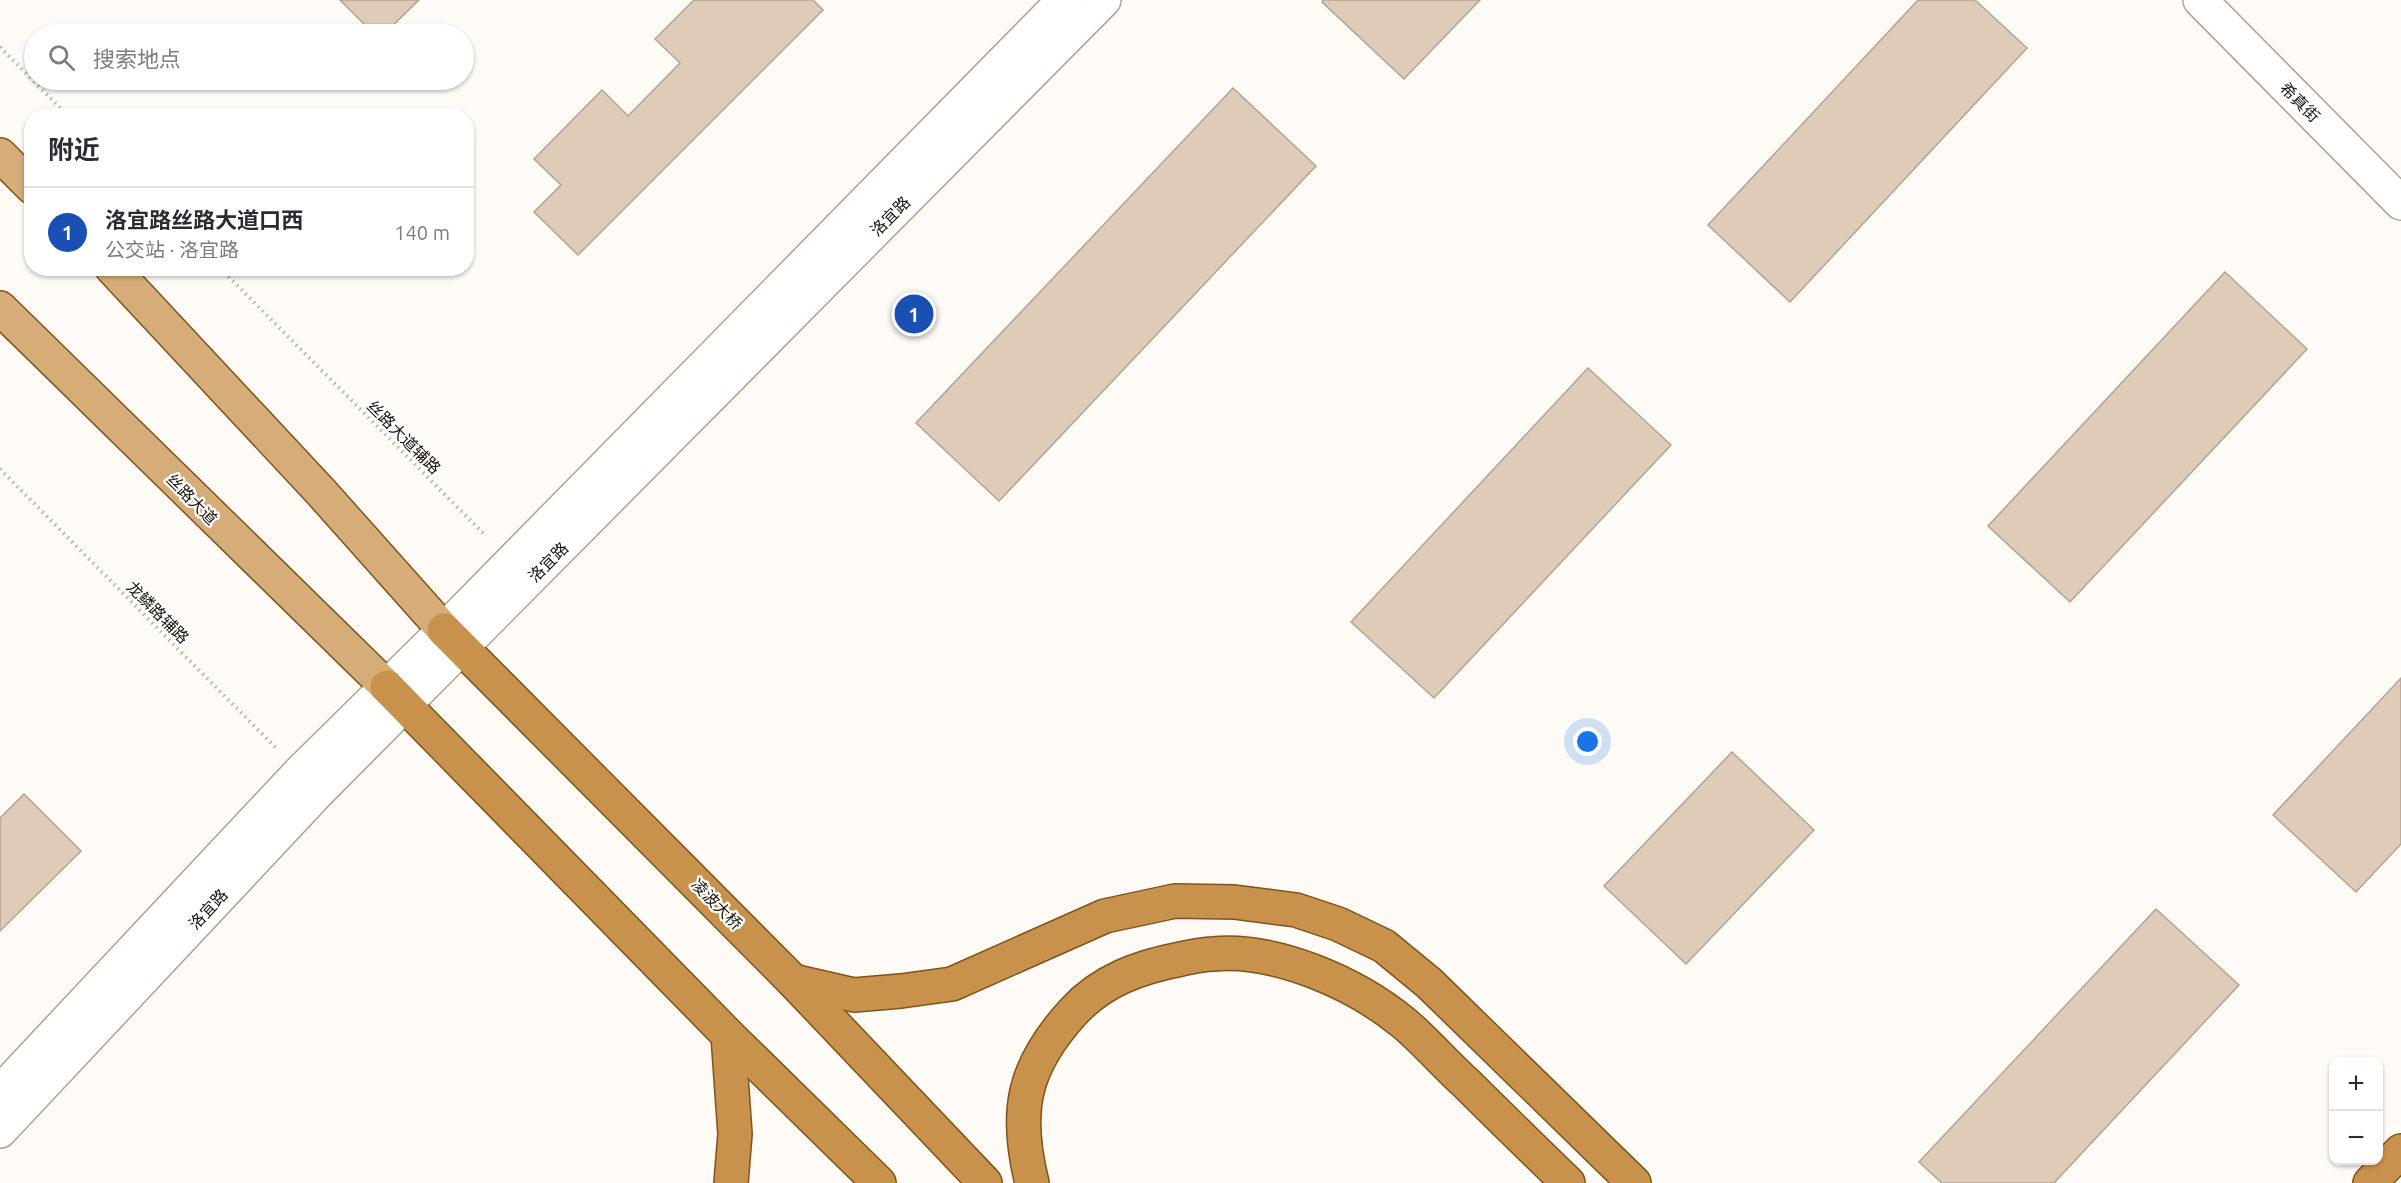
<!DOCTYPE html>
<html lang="zh">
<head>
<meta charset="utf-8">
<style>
	body { margin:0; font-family:Ubuntu,"Noto Sans SC",sans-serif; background:#f2f2f3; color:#2b2b33 }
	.controls { position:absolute; right:18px; bottom:18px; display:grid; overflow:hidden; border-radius:12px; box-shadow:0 2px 4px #0004 }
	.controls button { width:54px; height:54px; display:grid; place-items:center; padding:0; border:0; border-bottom:2px solid #e1e1e2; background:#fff; color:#2b2b33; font:30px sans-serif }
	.you { position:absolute; left:1588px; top:742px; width:21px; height:21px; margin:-15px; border:4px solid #fff; border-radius:50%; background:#1a73e8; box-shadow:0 0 0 9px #1a73e833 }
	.badge { display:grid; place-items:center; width:39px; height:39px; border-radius:50%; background:#0b8043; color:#fff; font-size:20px; font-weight:700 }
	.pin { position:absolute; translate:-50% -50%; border:3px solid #fff; box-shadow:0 2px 6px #0006 }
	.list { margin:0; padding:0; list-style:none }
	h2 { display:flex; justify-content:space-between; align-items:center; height:78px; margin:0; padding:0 24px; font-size:26px }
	h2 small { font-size:20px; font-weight:400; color:#7c7c81 }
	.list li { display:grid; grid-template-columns:39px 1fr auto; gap:18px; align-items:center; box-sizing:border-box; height:90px; padding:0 24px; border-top:2px solid #e1e1e2 }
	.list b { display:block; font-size:22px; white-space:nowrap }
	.list p { margin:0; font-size:20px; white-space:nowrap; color:#7c7c81 }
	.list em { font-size:20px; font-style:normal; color:#7c7c81 }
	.icon { flex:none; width:33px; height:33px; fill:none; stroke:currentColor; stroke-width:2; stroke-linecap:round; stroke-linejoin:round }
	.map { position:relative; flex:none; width:2401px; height:1183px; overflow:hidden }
	.search { position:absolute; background:#fff; box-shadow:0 2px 4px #0004; left:24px; top:24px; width:450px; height:66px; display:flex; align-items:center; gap:15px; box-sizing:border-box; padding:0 21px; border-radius:33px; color:#7c7c81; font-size:22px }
	.panel { position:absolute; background:#fff; box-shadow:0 2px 4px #0004; left:24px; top:108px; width:450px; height:168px; border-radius:24px }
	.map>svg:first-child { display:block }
	.building { fill:#decbb8; stroke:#b5a290; stroke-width:1.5 }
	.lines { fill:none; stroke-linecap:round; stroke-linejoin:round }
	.tertiary-casing { stroke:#b4a18f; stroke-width:36 }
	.primary-casing { stroke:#815318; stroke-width:36 }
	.trunk-casing { stroke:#815318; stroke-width:36 }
	.path { stroke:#b5b0ab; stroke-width:4; stroke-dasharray:1.5 4.5; stroke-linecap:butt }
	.tertiary { stroke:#fff; stroke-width:33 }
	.primary { stroke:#d6ad79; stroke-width:33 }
	.trunk { stroke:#c8924c; stroke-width:33 }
	.labels { text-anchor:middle; stroke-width:4.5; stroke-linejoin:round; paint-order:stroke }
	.street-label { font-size:16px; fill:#17110a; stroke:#fff }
</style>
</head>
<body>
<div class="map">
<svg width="2401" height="1183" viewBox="0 0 2401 1183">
	<rect width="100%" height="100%" fill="#fefaf6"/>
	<g class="building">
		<path d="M340 0H419L384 34H374Z"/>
		<path d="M694 0H813L823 10 578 255 534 212 561 185 534 159 602 90 628 116 680 63 655 39Z"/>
		<path d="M1323 0H1480L1404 79 1322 2Z"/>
		<path d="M1918 0H1975L2027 48 1790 302 1708 225Z"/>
		<path d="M1233 88 1316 166 999 501 916 423Z"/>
		<path d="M2225 272 2307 349 2070 602 1988 526Z"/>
		<path d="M1588 368 1671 445 1434 698 1351 622Z"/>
		<path d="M2401 678V844L2356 892 2273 815Z"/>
		<path d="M1732 752 1814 830 1686 964 1604 886Z"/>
		<path d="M24 794 81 851 0 931V818Z"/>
		<path d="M2156 909 2239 985 2054 1183H1942L1919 1162Z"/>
	</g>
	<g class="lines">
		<g class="tertiary-casing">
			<g id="tertiary">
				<path d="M2200 0 2401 203"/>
				<path d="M0 1092 300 772 444 630 1064 0"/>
				<path d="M0 1131 318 792 1104 0"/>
			</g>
		</g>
		<g class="primary-casing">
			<g id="primary">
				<path d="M0 155 32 187"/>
				<path d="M112 268 321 492 444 630"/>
				<path d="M0 308 387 687"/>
			</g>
		</g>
		<g class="trunk-casing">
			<g id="trunk">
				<path d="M444 630 793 981 985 1183"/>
				<path d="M387 687 728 1035 879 1183"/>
				<path d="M793 981 854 995 901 991 952 984 1105 916 1175 901 1234 902 1296 910 1338 924 1384 946 1429 983 1634 1183"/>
				<path d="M728 1035 735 1134 731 1183"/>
				<path d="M1032 1183C1014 1111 1023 1067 1073 1012 1102 980 1140 967 1181 959 1192 957 1202 954 1213 954 1277 948 1357 984 1405 1024 1427 1043 1446 1065 1467 1084 1500 1117 1534 1150 1568 1183"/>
				<path d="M2370 1183 2401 1151"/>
			</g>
		</g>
		<g class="path">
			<path d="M0 47 68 116"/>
			<path d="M220 268 486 536"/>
			<path d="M0 469 276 748"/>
		</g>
		<use href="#tertiary" class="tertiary"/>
		<use href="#primary" class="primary"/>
		<use href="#trunk" class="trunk"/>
	</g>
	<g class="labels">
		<g class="street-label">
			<text transform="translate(2300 102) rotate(45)" y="6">希真街</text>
			<text transform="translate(890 216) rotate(-45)" y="6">洛宜路</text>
			<text transform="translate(404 437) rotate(45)" y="6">丝路大道辅路</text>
			<text transform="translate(192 499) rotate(45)" y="6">丝路大道</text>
			<text transform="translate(548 562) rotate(-45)" y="6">洛宜路</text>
			<text transform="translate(158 612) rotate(45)" y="6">龙鳞路辅路</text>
			<text transform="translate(717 904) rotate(45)" y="6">凌波大桥</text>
			<text transform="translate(208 909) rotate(-47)" y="6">洛宜路</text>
		</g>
	</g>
</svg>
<div class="controls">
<button>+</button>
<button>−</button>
</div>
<div class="you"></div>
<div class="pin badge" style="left:914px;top:314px;background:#1a4fb4">1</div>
<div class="search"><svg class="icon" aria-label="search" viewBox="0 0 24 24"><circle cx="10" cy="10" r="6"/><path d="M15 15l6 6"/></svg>搜索地点</div>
<section class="panel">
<h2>附近<small></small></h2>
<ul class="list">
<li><span class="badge" style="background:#1a4fb4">1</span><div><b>洛宜路丝路大道口西</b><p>公交站 · 洛宜路</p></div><em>140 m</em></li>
</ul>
</section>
</div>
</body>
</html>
